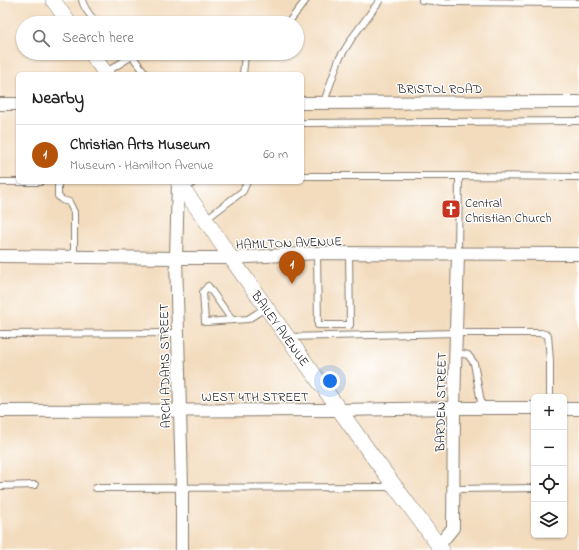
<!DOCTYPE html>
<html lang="en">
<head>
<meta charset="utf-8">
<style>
	body { margin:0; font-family:"Indie Flower",sans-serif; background:#f2f2f2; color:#222 }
	.controls { position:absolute; right:12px; bottom:12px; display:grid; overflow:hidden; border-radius:6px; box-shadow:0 1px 3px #0004 }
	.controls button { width:36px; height:36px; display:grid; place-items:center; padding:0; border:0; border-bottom:1px solid #e0e0e0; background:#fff; color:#222; font:20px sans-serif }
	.you { position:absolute; left:330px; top:381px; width:14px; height:14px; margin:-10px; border:3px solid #fff; border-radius:50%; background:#1a73e8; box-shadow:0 0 0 6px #1a73e833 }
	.badge { display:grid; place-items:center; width:26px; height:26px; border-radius:50%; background:#b45309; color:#fff; font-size:13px; font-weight:700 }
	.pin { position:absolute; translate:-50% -33px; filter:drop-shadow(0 1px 2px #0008) }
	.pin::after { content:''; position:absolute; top:21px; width:14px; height:12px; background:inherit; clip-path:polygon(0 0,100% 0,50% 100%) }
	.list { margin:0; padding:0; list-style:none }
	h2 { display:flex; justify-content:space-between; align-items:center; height:52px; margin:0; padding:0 16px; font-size:17px }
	h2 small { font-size:13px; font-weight:400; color:#767676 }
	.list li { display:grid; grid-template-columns:26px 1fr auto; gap:12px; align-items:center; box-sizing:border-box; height:60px; padding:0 16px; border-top:1px solid #e0e0e0 }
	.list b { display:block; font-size:15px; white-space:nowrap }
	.list p { margin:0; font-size:13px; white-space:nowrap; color:#767676 }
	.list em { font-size:13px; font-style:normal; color:#767676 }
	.icon { flex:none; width:22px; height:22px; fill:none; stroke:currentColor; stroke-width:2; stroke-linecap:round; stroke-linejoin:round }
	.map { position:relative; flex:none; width:579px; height:550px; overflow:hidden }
	.search { position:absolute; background:#fff; box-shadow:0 1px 3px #0004; left:16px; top:16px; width:288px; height:44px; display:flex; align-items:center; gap:10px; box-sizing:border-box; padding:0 14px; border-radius:22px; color:#767676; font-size:15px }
	.panel { position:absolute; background:#fff; box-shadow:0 1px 3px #0004; left:16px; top:72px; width:288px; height:112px; border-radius:6px }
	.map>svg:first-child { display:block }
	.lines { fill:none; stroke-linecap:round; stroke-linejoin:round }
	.service-casing { stroke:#887c6c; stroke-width:8 }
	.minor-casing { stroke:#887c6c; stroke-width:14 }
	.tertiary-casing { stroke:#887c6c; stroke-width:16 }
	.service { stroke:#fff; stroke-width:6 }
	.minor { stroke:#fff; stroke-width:12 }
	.tertiary { stroke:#fff; stroke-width:15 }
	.labels { text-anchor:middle; stroke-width:3; stroke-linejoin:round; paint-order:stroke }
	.street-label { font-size:13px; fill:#1c1c1c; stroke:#fff }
	.poi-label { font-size:13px; fill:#1c1c1c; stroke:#fff; text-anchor:start }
</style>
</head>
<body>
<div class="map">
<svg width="579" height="550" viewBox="0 0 579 550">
	<rect width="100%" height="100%" fill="#fff"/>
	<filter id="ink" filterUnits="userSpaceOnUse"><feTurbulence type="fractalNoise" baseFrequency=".025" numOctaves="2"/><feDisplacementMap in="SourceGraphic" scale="8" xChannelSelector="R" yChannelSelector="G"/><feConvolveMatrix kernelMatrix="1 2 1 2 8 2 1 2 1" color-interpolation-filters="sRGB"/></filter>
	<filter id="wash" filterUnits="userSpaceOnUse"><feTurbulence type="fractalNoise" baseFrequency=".012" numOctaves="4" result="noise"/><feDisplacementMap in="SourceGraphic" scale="16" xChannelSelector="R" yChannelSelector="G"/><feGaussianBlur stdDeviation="0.9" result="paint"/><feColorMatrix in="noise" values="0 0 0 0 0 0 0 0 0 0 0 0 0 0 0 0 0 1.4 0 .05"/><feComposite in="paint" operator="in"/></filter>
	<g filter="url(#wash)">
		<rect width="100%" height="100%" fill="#f3dcbd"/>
	</g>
	<g filter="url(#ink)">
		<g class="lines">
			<g class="service-casing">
				<g id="service">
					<path d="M82 0C84 9 91 16 96 23"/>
					<path d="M422 0 445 2 579 3"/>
					<path d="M288 23 306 0"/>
					<path d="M105 73 132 56 146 74"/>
					<path d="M243 74 245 55 247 53"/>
					<path d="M324 102 339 59 352 38 380 0"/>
					<path d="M302 123 579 121"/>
					<path d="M302 176H459"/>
					<path d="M0 182H40"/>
					<path d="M58 182V196L62 200 69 202 74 212V257"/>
					<path d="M184 190 194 182"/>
					<path d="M206 219 243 191 247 182"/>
					<path d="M317 253 318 325H350L349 253"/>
					<path d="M458 254 459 176 579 177"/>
					<path d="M232 320 208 286 203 292 205 322 248 319 267 307"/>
					<path d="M0 334 178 333"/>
					<path d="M288 337 456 333H541L548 335 550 361V397"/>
					<path d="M455 352 468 355 474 363 482 408"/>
					<path d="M0 486 35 485"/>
					<path d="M96 488 393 487"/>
					<path d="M453 489 534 488"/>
				</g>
			</g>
			<g class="minor-casing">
				<g id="minor">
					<path d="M302 103 579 102"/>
					<path d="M0 104H18"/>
					<path d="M178 182 176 258 182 487V550"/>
					<path d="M0 256 176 258H231L317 253 579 254"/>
					<path d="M564 409H579"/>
					<path d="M0 411 340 410 454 408H534"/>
					<path d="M439 545 453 528 454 408 458 254"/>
				</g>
			</g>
			<g class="tertiary-casing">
				<g id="tertiary">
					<path d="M53 0 69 23"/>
					<path d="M91 53 106 74"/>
					<path id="s1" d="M178 182 205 219 231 258 368 450 442 550"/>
				</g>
			</g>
			<use href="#service" class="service"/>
			<use href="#minor" class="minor"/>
			<use href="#tertiary" class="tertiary"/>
		</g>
	</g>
	<defs>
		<g id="church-square" transform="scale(1)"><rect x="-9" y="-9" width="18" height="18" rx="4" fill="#c8321e" stroke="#fff"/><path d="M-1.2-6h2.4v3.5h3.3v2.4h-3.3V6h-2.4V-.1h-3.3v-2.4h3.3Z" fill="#fff"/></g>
	</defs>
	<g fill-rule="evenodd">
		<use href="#church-square" x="451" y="209"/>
	</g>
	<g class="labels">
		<g class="street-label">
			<text x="440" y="93">BRISTOL ROAD</text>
			<text transform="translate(289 242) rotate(-2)" y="5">HAMILTON AVENUE</text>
			<text dy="5" stroke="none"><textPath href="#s1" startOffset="179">BAILEY AVENUE</textPath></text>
			<text transform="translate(164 366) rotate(-91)" y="5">ARCH ADAMS STREET</text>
			<text x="255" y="401">WEST 4TH STREET</text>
			<text transform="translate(440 402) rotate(-89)" y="5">BARDEN STREET</text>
		</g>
		<g class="poi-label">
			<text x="465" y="207">Central<tspan x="465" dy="15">Christian Church</tspan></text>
		</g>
	</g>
</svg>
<div class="controls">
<button>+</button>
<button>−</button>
<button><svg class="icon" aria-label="locate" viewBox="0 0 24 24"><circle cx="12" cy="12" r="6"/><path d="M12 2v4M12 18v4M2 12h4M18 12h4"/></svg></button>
<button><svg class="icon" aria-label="layers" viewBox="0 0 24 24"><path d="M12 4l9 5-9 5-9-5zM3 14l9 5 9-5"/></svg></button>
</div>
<div class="you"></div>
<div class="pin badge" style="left:292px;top:284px">1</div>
<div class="search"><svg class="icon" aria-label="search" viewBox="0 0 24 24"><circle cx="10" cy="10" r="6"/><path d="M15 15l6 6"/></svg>Search here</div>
<section class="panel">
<h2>Nearby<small></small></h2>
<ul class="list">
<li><span class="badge">1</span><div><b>Christian Arts Museum</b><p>Museum · Hamilton Avenue</p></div><em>60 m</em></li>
</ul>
</section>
</div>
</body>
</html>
